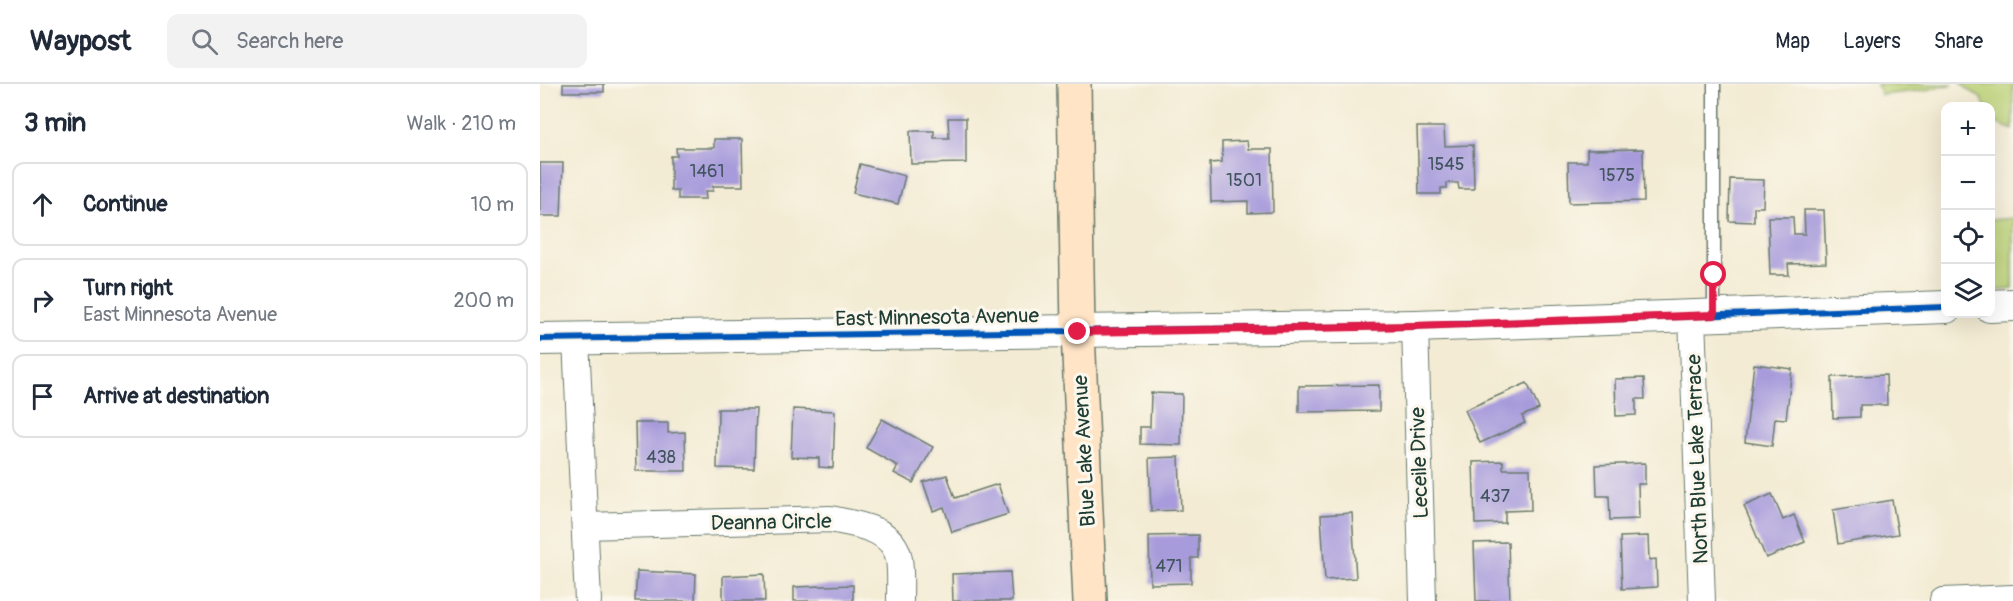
<!DOCTYPE html>
<html lang="en">
<head>
<meta charset="utf-8">
<style>
	body { margin:0; font-family:Pangolin,sans-serif; background:#f2f2f3; color:#1f2937 }
	.controls { position:absolute; right:18px; top:18px; display:grid; overflow:hidden; border-radius:12px; box-shadow:0 6px 24px #0002 }
	.controls button { width:54px; height:54px; display:grid; place-items:center; padding:0; border:0; border-bottom:2px solid #e0e1e3; background:#fff; color:#1f2937; font:30px sans-serif }
	.stop { position:absolute; width:18px; height:18px; margin:-14px; border:4px solid #e11d48; border-radius:50%; background:#fff }
	.stop.end { background:#e11d48; border-color:#fff; box-shadow:0 2px 6px #0008 }
	.list { margin:0; padding:0; list-style:none }
	h2 { display:flex; justify-content:space-between; align-items:center; height:78px; margin:0; padding:0 24px; font-size:26px }
	h2 small { font-size:20px; font-weight:400; color:#747a83 }
	.list li { display:grid; grid-template-columns:39px 1fr auto; gap:18px; align-items:center; box-sizing:border-box; height:84px; margin:0 12px 12px; padding:0 12px; border:2px solid #e0e1e3; border-radius:12px }
	.list b { display:block; font-size:22px; white-space:nowrap }
	.list p { margin:0; font-size:20px; white-space:nowrap; color:#747a83 }
	.list em { font-size:20px; font-style:normal; color:#747a83 }
	.icon { flex:none; width:33px; height:33px; fill:none; stroke:currentColor; stroke-width:2; stroke-linecap:round; stroke-linejoin:round }
	.map { position:relative; flex:none; width:1473px; height:517px; overflow:hidden }
	header { display:flex; align-items:center; gap:36px; box-sizing:border-box; height:84px; padding:0 30px; background:#fff; border-bottom:2px solid #e0e1e3 }
	header strong { font-size:28px }
	nav { display:flex; gap:33px; margin-inline-start:auto; font-size:21px }
	.search { width:420px; height:54px; background:#f2f2f3; display:flex; align-items:center; gap:15px; box-sizing:border-box; padding:0 21px; border-radius:12px; color:#747a83; font-size:22px }
	main { display:flex }
	aside { flex:1; background:#fff }
	.map>svg:first-child { display:block }
	.green { fill:#b9d075; stroke:#6c8654; stroke-width:1.5 }
	.building { fill:#a79bdb }
	.lines { fill:none; stroke-linecap:round; stroke-linejoin:round }
	.service-casing { stroke:#697a6c; stroke-width:15 }
	.minor-casing { stroke:#697a6c; stroke-width:28 }
	.tertiary-casing { stroke:#697a6c; stroke-width:34 }
	.secondary-casing { stroke:#697a6c; stroke-width:36 }
	.service { stroke:#fff; stroke-width:12 }
	.minor { stroke:#fff; stroke-width:26 }
	.tertiary { stroke:#fff; stroke-width:32 }
	.secondary { stroke:#ffe4c6; stroke-width:33 }
	.cycleway-casing { stroke:#fbf7ec; stroke-width:10 }
	.cycleway { stroke:#0057b8; stroke-width:6 }
	.route { stroke:#e11d48; stroke-width:8 }
	.labels { text-anchor:middle; stroke-width:6; stroke-linejoin:round; paint-order:stroke }
	.number-label { font-size:18px; fill:#41545e }
	.street-label { font-size:21px; fill:#1f3d34; stroke:#fbf7ec }
</style>
</head>
<body>
<header>
<strong>Waypost</strong>
<div class="search"><svg class="icon" aria-label="search" viewBox="0 0 24 24"><circle cx="10" cy="10" r="6"/><path d="M15 15l6 6"/></svg>Search here</div>
<nav><a>Map</a><a>Layers</a><a>Share</a></nav>
</header>
<main>
<aside>
<h2>3 min<small>Walk · 210 m</small></h2>
<ul class="list">
<li><svg class="icon" aria-label="ahead" viewBox="0 0 24 24"><path d="M12 20V5M6 11l6-6 6 6"/></svg><div><b>Continue</b></div><em>10 m</em></li>
<li><svg class="icon" aria-label="right" viewBox="0 0 24 24"><path d="M7 20v-9h11M14 6l5 5-5 5"/></svg><div><b>Turn right</b><p>East Minnesota Avenue</p></div><em>200 m</em></li>
<li><svg class="icon" aria-label="arrive" viewBox="0 0 24 24"><path d="M6 21V4h12l-3 4 3 4H6"/></svg><div><b>Arrive at destination</b></div></li>
</ul>
</aside>
<div class="map">
<svg width="1473" height="517" viewBox="0 0 1473 517">
	<rect width="100%" height="100%" fill="#fbf7ec"/>
	<filter id="ink" filterUnits="userSpaceOnUse"><feTurbulence type="fractalNoise" baseFrequency=".0167" numOctaves="2"/><feDisplacementMap in="SourceGraphic" scale="12" xChannelSelector="R" yChannelSelector="G"/><feConvolveMatrix kernelMatrix="1 2 1 2 8 2 1 2 1" color-interpolation-filters="sRGB"/></filter>
	<filter id="wash" filterUnits="userSpaceOnUse"><feTurbulence type="fractalNoise" baseFrequency=".008" numOctaves="4" result="noise"/><feDisplacementMap in="SourceGraphic" scale="24" xChannelSelector="R" yChannelSelector="G"/><feGaussianBlur stdDeviation="1.35" result="paint"/><feColorMatrix in="noise" values="0 0 0 0 0 0 0 0 0 0 0 0 0 0 0 0 0 1.4 0 .05"/><feComposite in="paint" operator="in"/></filter>
	<g filter="url(#wash)">
		<rect width="100%" height="100%" fill="#f3ebd3"/>
		<g class="green">
			<path d="M1337 0H1414L1386 6 1341 11Z"/>
			<path d="M1421 0H1473V46L1451 37 1450 22H1445L1442 15Z"/>
			<path d="M1473 134V205L1451 207 1450 136Z"/>
		</g>
		<g id="blocks">
			<g class="building">
				<rect x="23" y="0" width="41" height="8"/>
				<path d="M408 34H426V79L371 80 370 47H394V54H409Z"/>
				<path d="M877 43H904L905 62 933 61 934 105H919L918 99H907V104H901V110H879Z"/>
				<path d="M174 55H202L203 102H173V107H165L166 115H138V107H131V72H137L136 64H174Z"/>
				<path d="M707 57 708 65H732L733 128 708 129V117L671 118 670 79 682 78V58Z"/>
				<path d="M1103 65 1104 117 1029 119 1028 78H1047V66Z"/>
				<path d="M0 79H23L21 132H0Z"/>
				<path d="M320 80 365 92 358 120 313 109Z"/>
				<path d="M1190 95 1224 96 1223 123H1214V138L1189 137Z"/>
				<path d="M1264 126H1284L1286 179 1248 180 1249 191H1230L1228 133H1253L1254 150H1265Z"/>
				<path d="M1214 280 1252 285 1246 335 1235 334 1232 362 1205 358Z"/>
				<path d="M1346 291 1347 321H1320V333L1293 334 1292 293Z"/>
				<path d="M1104 294 1105 315H1096V331L1076 332 1075 295Z"/>
				<path d="M987 299 999 325 982 332 985 339 940 359 925 326Z"/>
				<path d="M839 301V327L759 328V302Z"/>
				<path d="M611 309 642 310 641 361 600 360V343H610Z"/>
				<path d="M178 325H216L214 385 177 384Z"/>
				<path d="M253 325 295 327 293 384 279 383V374L251 373Z"/>
				<path d="M342 335 393 363 373 399 354 389 358 382 326 364Z"/>
				<path d="M95 339H128V349L145 348 146 387H96Z"/>
				<path d="M639 373 641 426 611 427 609 374Z"/>
				<path d="M963 377V385H990L991 426 965 427V439L935 440 933 378Z"/>
				<path d="M1105 379V400H1098L1099 435 1070 436 1069 412H1057L1056 381Z"/>
				<path d="M407 391 415 414 458 400 468 430 412 448 404 423 393 427 383 398Z"/>
				<path d="M1232 410 1243 436 1254 431 1265 458 1226 474 1204 422Z"/>
				<path d="M1352 416 1358 450 1298 460 1293 426Z"/>
				<path d="M812 429 816 494 785 496 781 431Z"/>
				<path d="M658 451V474H651V499L610 500 609 452Z"/>
				<path d="M1108 452 1109 476 1116 475 1117 503 1082 505 1080 453Z"/>
				<path d="M968 458 970 517H936L934 459Z"/>
				<path d="M97 487 156 490 155 517H95Z"/>
				<path d="M470 488 472 517H413L412 490Z"/>
				<path d="M224 490 225 517H183V492Z"/>
				<path d="M313 501V517H254V503Z"/>
			</g>
		</g>
	</g>
	<g filter="url(#ink)">
		<use href="#blocks" fill-opacity="0" stroke="#697a6c" stroke-width="1.5"/>
		<g class="lines">
			<g class="service-casing">
				<path id="service" d="M1174 0V230"/>
			</g>
			<g class="minor-casing">
				<g id="minor">
					<path d="M1152 232 1162 517"/>
					<path d="M875 242 883 517"/>
					<path d="M36 255 48 517"/>
					<path d="M45 442 290 435C315 440 354 444 359 475 361 488 360 503 360 517"/>
					<path d="M1403 517 1473 514"/>
				</g>
			</g>
			<g class="tertiary-casing">
				<g id="tertiary">
					<path d="M1450 222 1473 221"/>
					<path d="M0 255 875 242 1406 223"/>
				</g>
			</g>
			<g class="secondary-casing">
				<path id="secondary" d="M534 0 538 248 550 517"/>
			</g>
			<use href="#service" class="service"/>
			<use href="#minor" class="minor"/>
			<use href="#tertiary" class="tertiary"/>
			<use href="#secondary" class="secondary"/>
			<g class="cycleway-casing">
				<path id="cycleway" d="M0 255 875 242 1406 223"/>
			</g>
			<use href="#cycleway" class="cycleway"/>
		</g>
	</g>
	<g class="lines" filter="url(#ink)">
		<path class="route" d="M538 248 874 242 1174 231V191"/>
	</g>
	<g class="labels">
		<g class="number-label">
			<text x="906" y="86">1545</text>
			<text x="167" y="93">1461</text>
			<text x="1077" y="97">1575</text>
			<text x="704" y="102">1501</text>
			<text x="121" y="379">438</text>
			<text x="955" y="418">437</text>
			<text x="629" y="488">471</text>
		</g>
		<g class="street-label">
			<text transform="translate(397 233) rotate(-1)" y="7">East Minnesota Avenue</text>
			<text transform="translate(544 367) rotate(-93)" y="7">Blue Lake Avenue</text>
			<text transform="translate(1157 375) rotate(-92)" y="7">North Blue Lake Terrace</text>
			<text transform="translate(879 379) rotate(-92)" y="7">Leceile Drive</text>
			<text transform="translate(231 438) rotate(-1)" y="7">Deanna Circle</text>
		</g>
	</g>
</svg>
<div class="controls">
<button>+</button>
<button>−</button>
<button><svg class="icon" aria-label="locate" viewBox="0 0 24 24"><circle cx="12" cy="12" r="6"/><path d="M12 2v4M12 18v4M2 12h4M18 12h4"/></svg></button>
<button><svg class="icon" aria-label="layers" viewBox="0 0 24 24"><path d="M12 4l9 5-9 5-9-5zM3 14l9 5 9-5"/></svg></button>
</div>
<div class="stop" style="left:1174px;top:191px"></div>
<div class="stop end" style="left:538px;top:248px"></div>
</div>
</main>
</body>
</html>
